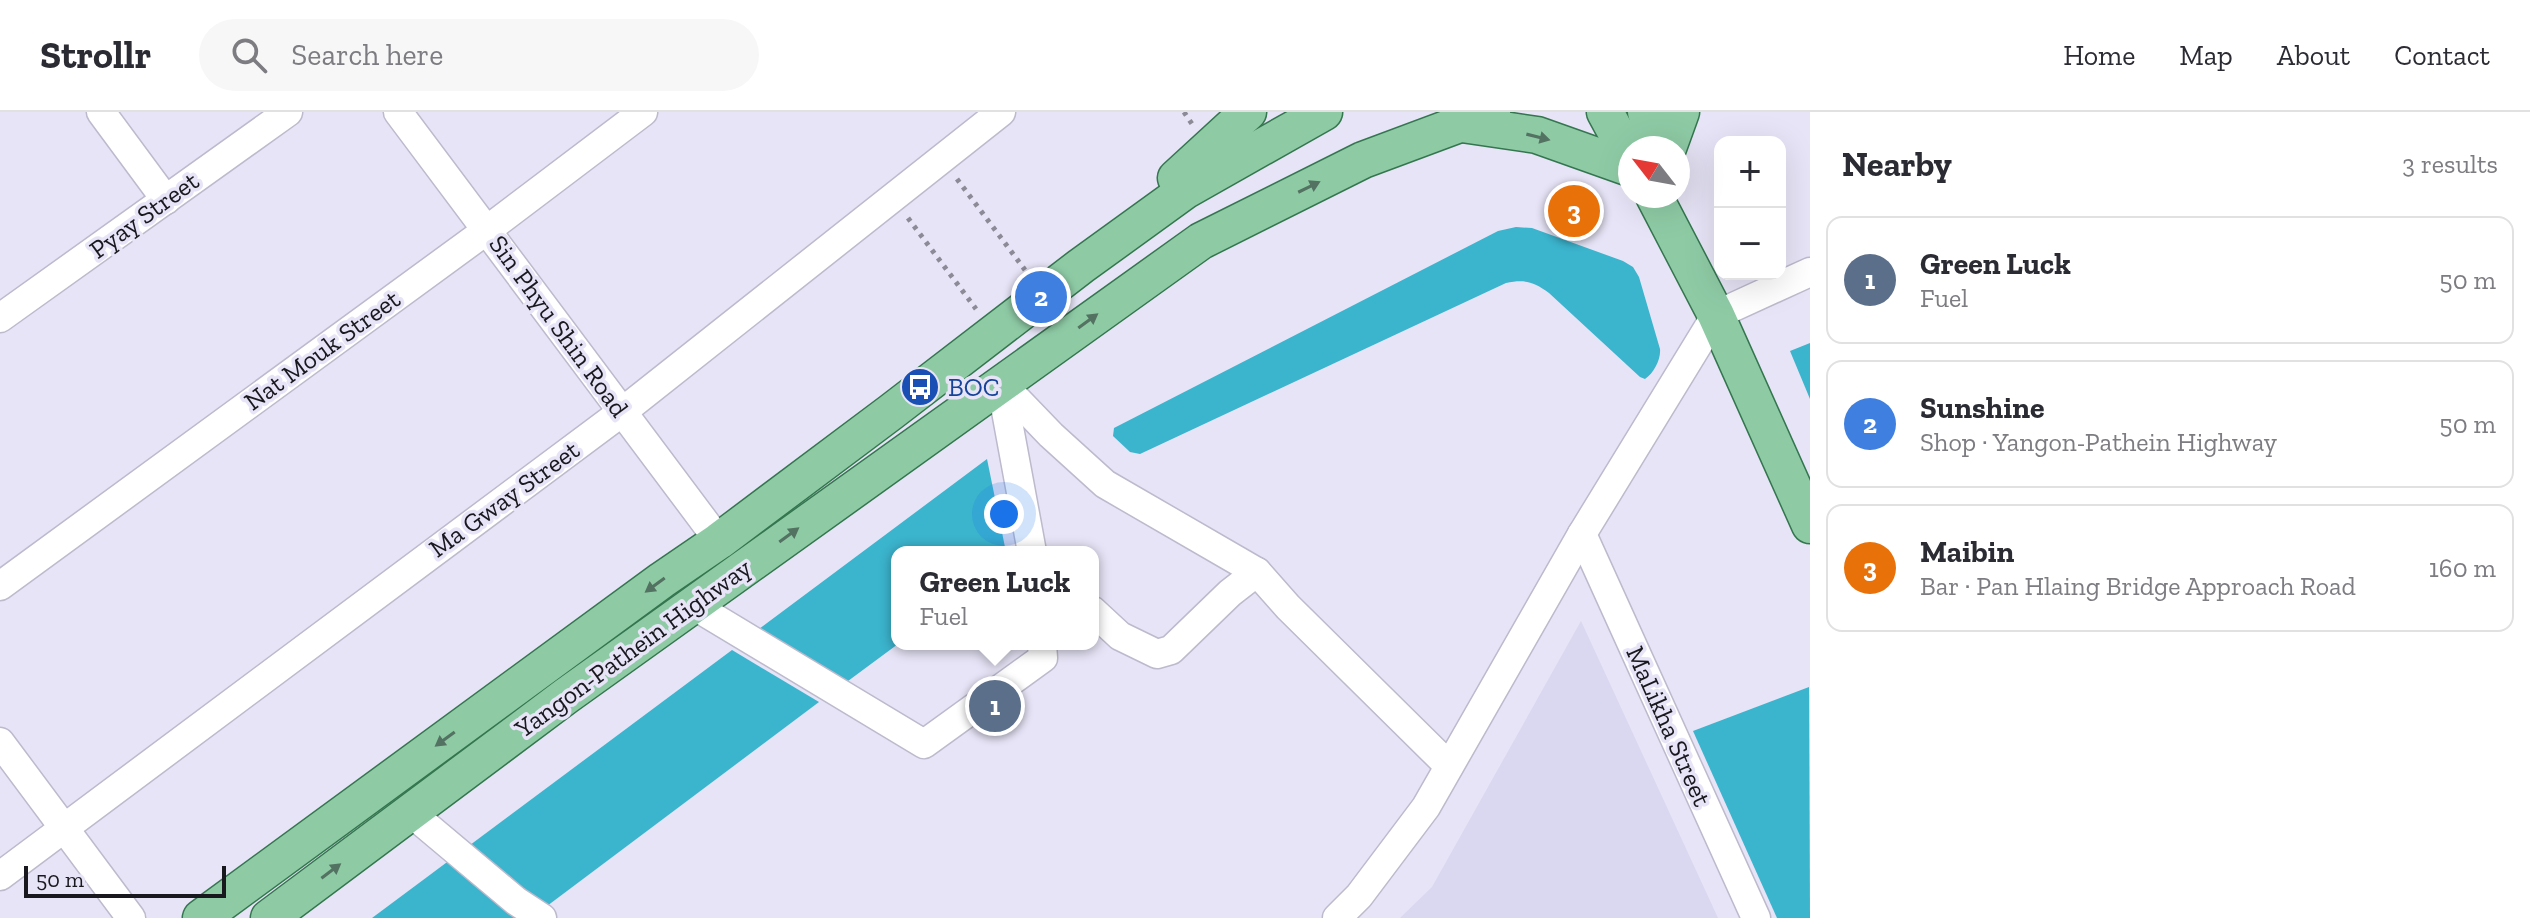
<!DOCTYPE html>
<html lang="en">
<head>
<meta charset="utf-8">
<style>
	body { margin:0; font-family:"Zilla Slab",serif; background:#f7f7f7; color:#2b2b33 }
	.controls { position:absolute; right:24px; top:24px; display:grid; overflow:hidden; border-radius:16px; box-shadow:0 8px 32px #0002 }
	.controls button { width:72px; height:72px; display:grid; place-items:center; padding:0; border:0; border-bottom:2px solid #e1e1e2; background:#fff; color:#2b2b33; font:40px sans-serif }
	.compass { position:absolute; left:1618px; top:24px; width:72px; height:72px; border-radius:50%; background:#fff; box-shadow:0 8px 32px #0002; rotate:301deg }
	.scale { position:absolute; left:24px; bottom:20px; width:202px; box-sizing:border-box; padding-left:8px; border:4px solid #19181e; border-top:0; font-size:22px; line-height:28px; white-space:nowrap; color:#19181e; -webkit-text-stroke:6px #e6e4f6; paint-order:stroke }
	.you { position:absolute; left:1004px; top:402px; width:28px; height:28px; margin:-20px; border:6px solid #fff; border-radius:50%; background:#1a73e8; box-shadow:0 0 0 12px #1a73e833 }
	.badge { display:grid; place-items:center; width:52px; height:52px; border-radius:50%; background:#db2777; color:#fff; font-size:26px; font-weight:700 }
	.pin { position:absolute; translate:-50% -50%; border:4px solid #fff; box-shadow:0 2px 8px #0006 }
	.popup { position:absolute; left:891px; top:434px; width:208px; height:104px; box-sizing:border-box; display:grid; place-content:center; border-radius:16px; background:#fff; filter:drop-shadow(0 2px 6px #0005); font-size:26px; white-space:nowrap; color:#7c7c81 }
	.popup b { font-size:30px; color:#2b2b33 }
	.popup::after { content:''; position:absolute; left:50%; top:100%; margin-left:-16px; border:16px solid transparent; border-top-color:#fff }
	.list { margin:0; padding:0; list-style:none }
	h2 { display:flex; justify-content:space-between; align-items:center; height:104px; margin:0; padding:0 32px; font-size:34px }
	h2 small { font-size:26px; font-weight:400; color:#7c7c81 }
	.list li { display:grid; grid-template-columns:52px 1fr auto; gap:24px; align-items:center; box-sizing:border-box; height:128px; margin:0 16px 16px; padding:0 16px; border:2px solid #e1e1e2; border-radius:16px }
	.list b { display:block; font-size:30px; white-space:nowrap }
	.list p { margin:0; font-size:26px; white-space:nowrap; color:#7c7c81 }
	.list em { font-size:26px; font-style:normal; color:#7c7c81 }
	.icon { flex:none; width:44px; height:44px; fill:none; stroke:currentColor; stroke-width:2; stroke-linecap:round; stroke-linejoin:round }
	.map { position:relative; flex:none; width:1810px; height:806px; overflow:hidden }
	header { display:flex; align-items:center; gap:48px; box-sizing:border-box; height:112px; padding:0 40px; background:#fff; border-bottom:2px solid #e1e1e2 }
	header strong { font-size:38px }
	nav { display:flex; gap:44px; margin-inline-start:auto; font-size:28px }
	.search { width:560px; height:72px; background:#f7f7f7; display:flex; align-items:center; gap:20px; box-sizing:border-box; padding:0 28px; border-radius:44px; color:#7c7c81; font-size:30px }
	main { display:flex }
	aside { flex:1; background:#fff }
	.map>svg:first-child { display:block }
	.built { fill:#dad7f0 }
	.water { fill:#3bb4cd }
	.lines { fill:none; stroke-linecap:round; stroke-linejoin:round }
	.minor-casing { stroke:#bcbacc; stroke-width:31 }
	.major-casing { stroke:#34764f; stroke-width:39 }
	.path { stroke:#8c8a97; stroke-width:5; stroke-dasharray:4 6; stroke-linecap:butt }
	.minor { stroke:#fff; stroke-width:28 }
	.major { stroke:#8ecba5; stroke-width:36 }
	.oneway { fill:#547262 }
	.labels { text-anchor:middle; stroke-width:7; stroke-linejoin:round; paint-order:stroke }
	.street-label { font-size:26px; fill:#19181e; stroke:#e6e4f6 }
	.transit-label { font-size:26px; fill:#164399; stroke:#e6e4f6; text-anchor:start }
</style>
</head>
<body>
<header>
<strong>Strollr</strong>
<div class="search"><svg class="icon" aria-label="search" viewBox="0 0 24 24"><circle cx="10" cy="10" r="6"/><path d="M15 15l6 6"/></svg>Search here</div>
<nav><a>Home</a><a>Map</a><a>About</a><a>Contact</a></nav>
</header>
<main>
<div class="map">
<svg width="1810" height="806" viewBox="0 0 1810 806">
	<rect width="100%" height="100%" fill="#e6e4f6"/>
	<path class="built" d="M1581 509 1718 806H1400L1432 775Z"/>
	<g class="water">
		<path d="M1516 115 1532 116 1623 149 1633 155 1639 165 1660 237C1661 247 1654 261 1645 267L1640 265 1549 181C1534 170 1525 167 1506 171L1140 342 1130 340 1113 324 1114 316 1498 119Z"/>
		<path d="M1810 231V287L1790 239Z"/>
		<path d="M987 347 1006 440H897L898 532 848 569 759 517Z"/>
		<path d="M732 538 819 590 531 806H372Z"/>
		<path d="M1809 575 1810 806H1777L1693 619Z"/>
	</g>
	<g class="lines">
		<g class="minor-casing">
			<g id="minor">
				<path d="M101 0 166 88"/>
				<path d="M398 0 719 429"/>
				<path d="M0 206 288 0"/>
				<path d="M1001 271 1051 323 1105 372 1257 460"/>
				<path d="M1001 272 1032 440"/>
				<path d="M1582 422 1756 806"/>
				<path d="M0 474 487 118 643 0"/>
				<path d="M693 493 924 632 1043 546 1042 532"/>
				<path d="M1093 499 1120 524 1157 542 1171 538 1230 481 1257 460 1288 495 1449 654"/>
				<path d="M0 630 131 806"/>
				<path d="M410 700 516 789 542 806"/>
				<path d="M0 764 622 300 1001 0"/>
				<path d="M1337 806 1359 784 1426 695 1582 422 1716 203 1810 160"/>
			</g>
		</g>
		<g class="major-casing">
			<g id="major">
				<path d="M1605 0 1630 46"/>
				<path d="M1646 0 1656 36"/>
				<path d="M1462 12 1537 23 1630 56"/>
				<path d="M1668 36 1681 0"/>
				<path d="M1176 66 1248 0"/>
				<path d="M1654 84 1716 203 1810 413"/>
				<path d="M201 806 662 468 719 429 891 300 1081 154 1186 78 1324 0"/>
				<path d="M269 806 566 584 1201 129 1363 48 1492 0"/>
			</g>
		</g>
		<g class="path">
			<path d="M1184 0 1192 12"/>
			<path d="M957 67 1025 158"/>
			<path d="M908 106 976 197"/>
		</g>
		<use href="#minor" class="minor"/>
		<use href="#major" class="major"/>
	</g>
	<defs><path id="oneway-solid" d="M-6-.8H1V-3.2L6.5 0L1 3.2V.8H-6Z" transform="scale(2)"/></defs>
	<g class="oneway">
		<use href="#oneway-solid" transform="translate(1538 25) rotate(14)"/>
		<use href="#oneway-solid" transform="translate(1309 75) rotate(-26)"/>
		<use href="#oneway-solid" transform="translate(1088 209) rotate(-36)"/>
		<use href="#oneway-solid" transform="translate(789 423) rotate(-36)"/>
		<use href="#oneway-solid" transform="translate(655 473) rotate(144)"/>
		<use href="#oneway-solid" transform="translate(445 627) rotate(144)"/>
		<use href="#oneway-solid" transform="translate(331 759) rotate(-37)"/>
	</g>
	<defs>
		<g id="bus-disc" transform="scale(2)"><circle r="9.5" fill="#1a4fb4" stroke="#e6e4f6"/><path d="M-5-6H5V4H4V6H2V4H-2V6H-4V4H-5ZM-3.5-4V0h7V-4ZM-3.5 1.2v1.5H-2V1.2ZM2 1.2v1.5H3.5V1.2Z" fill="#fff"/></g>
	</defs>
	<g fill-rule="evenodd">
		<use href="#bus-disc" x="920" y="275"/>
	</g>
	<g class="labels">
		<g class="street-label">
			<text transform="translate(144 103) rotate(-36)" y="9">Pyay Street</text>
			<text transform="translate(559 214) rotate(54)" y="9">Sin Phyu Shin Road</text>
			<text transform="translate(322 238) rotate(-36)" y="9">Nat Mouk Street</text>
			<text transform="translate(504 387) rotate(-36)" y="9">Ma Gway Street</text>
			<text transform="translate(633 536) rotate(-36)" y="9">Yangon-Pathein Highway</text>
			<text transform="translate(1669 614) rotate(66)" y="9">MaLikha Street</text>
		</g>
		<g class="transit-label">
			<text x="948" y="284">BOC</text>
		</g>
	</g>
</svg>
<div class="controls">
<button>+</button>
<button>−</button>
</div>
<svg class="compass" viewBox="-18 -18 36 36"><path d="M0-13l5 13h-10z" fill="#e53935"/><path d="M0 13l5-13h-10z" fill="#7c7c81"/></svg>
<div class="scale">50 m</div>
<div class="you"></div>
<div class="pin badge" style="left:995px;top:594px;background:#5c6f8a">1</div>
<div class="popup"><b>Green Luck</b>Fuel</div>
<div class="pin badge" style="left:1041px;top:185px;background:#3f7fe0">2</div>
<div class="pin badge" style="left:1574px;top:99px;background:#e8710a">3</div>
</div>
<aside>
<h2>Nearby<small>3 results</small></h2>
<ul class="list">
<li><span class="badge" style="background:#5c6f8a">1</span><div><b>Green Luck</b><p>Fuel</p></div><em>50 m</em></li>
<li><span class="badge" style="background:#3f7fe0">2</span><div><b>Sunshine</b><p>Shop · Yangon-Pathein Highway</p></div><em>50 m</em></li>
<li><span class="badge" style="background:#e8710a">3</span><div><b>Maibin</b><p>Bar · Pan Hlaing Bridge Approach Road</p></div><em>160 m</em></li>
</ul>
</aside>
</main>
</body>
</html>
